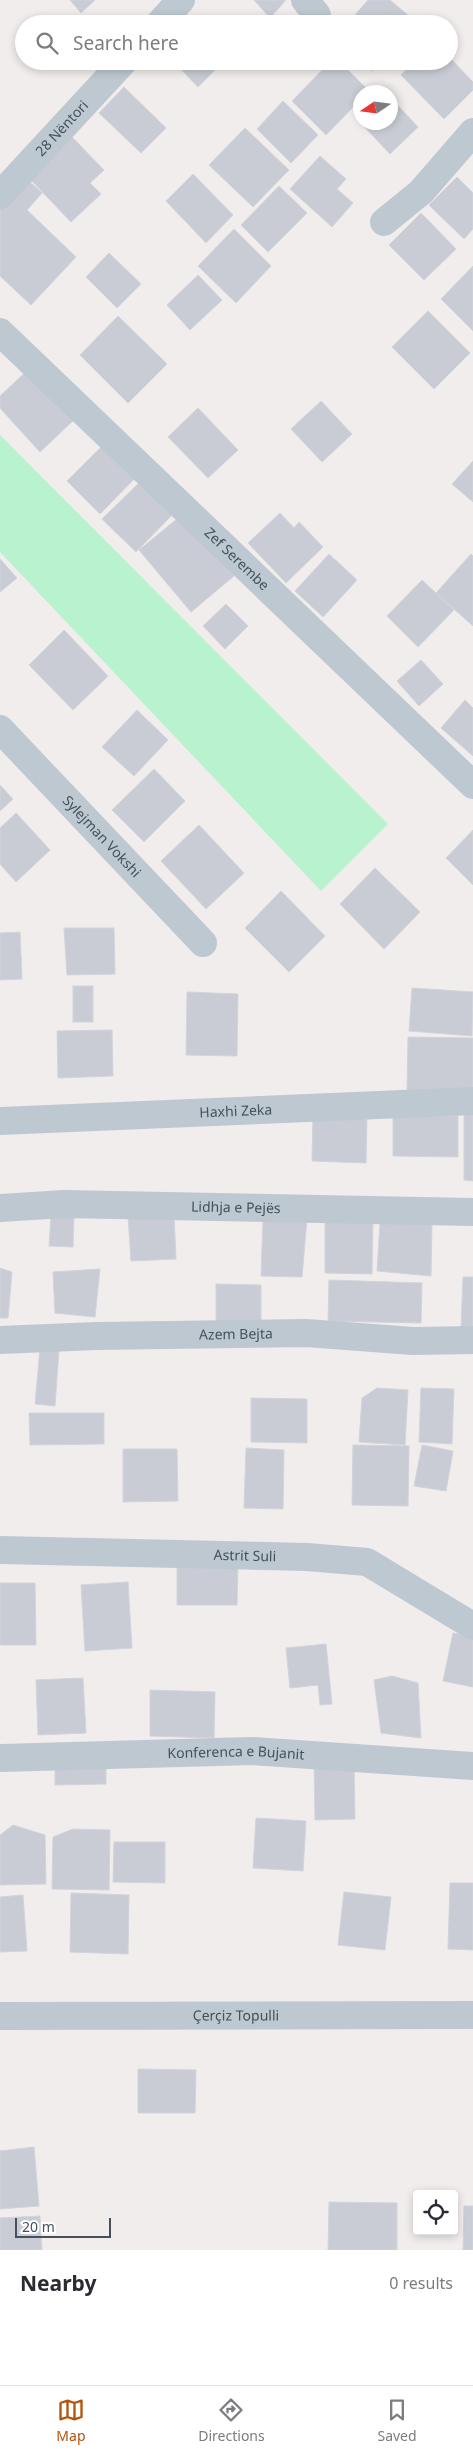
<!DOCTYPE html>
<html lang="en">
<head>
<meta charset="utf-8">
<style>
	body { margin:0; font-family:"Noto Sans",sans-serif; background:#f2f2f3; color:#2b2b33 }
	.controls { position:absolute; right:15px; bottom:15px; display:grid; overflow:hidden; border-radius:5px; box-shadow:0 2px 8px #0003 }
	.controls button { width:45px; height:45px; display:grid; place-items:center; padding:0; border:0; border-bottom:1px solid #e1e1e2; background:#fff; color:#2b2b33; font:25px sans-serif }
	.compass { position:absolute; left:353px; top:85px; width:45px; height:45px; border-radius:50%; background:#fff; box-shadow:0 2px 8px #0003; rotate:257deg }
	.scale { position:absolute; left:15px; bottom:12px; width:96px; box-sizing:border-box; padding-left:5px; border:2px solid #44515d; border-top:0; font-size:14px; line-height:18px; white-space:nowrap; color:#44515d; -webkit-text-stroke:4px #fff; paint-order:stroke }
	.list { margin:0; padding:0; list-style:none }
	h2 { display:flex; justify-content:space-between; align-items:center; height:65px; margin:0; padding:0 20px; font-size:21px }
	h2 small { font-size:16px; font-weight:400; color:#7c7c81 }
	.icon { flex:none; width:28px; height:28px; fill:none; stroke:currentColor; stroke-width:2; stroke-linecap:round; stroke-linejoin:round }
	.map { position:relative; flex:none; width:473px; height:2250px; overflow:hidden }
	.search { position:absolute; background:#fff; box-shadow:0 2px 8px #0003; left:15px; right:15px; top:15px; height:55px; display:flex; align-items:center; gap:12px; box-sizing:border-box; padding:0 18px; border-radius:28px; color:#7c7c81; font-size:19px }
	.sheet { height:135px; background:#fff }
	nav { display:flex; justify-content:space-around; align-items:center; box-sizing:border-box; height:70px; border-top:1px solid #e1e1e2; background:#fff; font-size:14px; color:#7c7c81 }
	nav a { display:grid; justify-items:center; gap:2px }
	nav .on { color:#b45309 }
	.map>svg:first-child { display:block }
	.green { fill:#b8f2cf }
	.building { fill:#c9ccd4; stroke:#d1d4da }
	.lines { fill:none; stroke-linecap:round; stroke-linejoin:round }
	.minor { stroke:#bdc8d1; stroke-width:28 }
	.tertiary { stroke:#bdc8d1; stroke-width:28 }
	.labels { text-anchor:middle; stroke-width:4.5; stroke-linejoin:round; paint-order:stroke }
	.street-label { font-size:14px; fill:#44515d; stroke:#fff }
</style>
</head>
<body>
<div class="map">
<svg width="473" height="2250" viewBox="0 0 473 2250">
	<rect width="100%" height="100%" fill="#f1eded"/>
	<path class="green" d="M0 435 388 824 321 891 0 552Z"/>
	<g class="building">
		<path d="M70 0H95L81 13Z"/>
		<path d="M254 0H286L270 18Z"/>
		<path d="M368 0H390L415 21 413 24H347Z"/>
		<path d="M449 57 473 82V90L444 119 401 75 414 61H449Z"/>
		<path d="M173 61H215L219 66 198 87Z"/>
		<path d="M331 61H339L369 91 360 92V100L326 135 292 101Z"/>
		<path d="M363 61H380L372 71Z"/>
		<path d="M124 87 166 128 141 153 99 113Z"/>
		<path d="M390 97 418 127 390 154 356 118 360 113V122H390Z"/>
		<path d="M283 101 318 135 291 163 257 129Z"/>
		<path d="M245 128 289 170 253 207 209 165Z"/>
		<path d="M72 137 104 170 90 183 101 194 71 222 29 178Z"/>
		<path d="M320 156 346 179 337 189 353 203 332 227 290 189Z"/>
		<path d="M193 174 233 215 206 243 166 201Z"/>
		<path d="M457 177 473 193V229L464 239 429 205Z"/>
		<path d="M27 179 42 193 27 210 76 257 31 305 0 276V207Z"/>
		<path d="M279 186 307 213 268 252 241 225Z"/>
		<path d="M421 213 456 249 424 280 389 245Z"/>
		<path d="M234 229 271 266 236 303 198 266Z"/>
		<path d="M109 253 141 284 117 308 86 277Z"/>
		<path d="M473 266V331L441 299Z"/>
		<path d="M198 275 222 300 190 330 167 305Z"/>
		<path d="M428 311 470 353 434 389 392 347Z"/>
		<path d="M118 316 167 364 128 403 80 355Z"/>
		<path d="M30 368 76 418 40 452 0 408V396Z"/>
		<path d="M321 401 352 434 322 462 291 429Z"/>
		<path d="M198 408 238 450 208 478 168 437Z"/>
		<path d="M108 440 141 472 100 514 67 481Z"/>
		<path d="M473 461V502L452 484Z"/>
		<path d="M144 478 176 511 136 552 102 519Z"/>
		<path d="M280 513 294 528 299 522 323 547 286 583 248 543Z"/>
		<path d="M183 514 234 576 191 612 139 550Z"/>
		<path d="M329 554 357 580 323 617 295 591Z"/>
		<path d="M471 554 473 556V626L436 593Z"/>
		<path d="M0 559 17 578 0 592Z"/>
		<path d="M422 580 454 610 418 647 387 616Z"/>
		<path d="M226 604 248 626 225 649 203 626Z"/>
		<path d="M64 630 108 676 73 710 29 665Z"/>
		<path d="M421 660 443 684 419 706 397 681Z"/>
		<path d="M465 700 473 708V756L441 728Z"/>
		<path d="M137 710 168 740 134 776 102 747Z"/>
		<path d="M154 769 185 801 144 842 112 810Z"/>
		<path d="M0 785 13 799 0 811Z"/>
		<path d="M16 813 50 850 16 882 0 864V828Z"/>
		<path d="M199 825 244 873 206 909 161 861Z"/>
		<path d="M473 830V885L446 858Z"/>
		<path d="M375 868 420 912 384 949 340 904Z"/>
		<path d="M281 891 325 936 289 972 245 928Z"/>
		<path d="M64 928H114L115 974 67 975Z"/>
		<path d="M20 932 22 979 0 980V933Z"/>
		<rect x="73" y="986" width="20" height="36"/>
		<path d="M412 988 473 992 472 1036 409 1031Z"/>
		<path d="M187 992 238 994 237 1056 186 1055Z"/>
		<path d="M112 1030 113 1076 58 1078 57 1031Z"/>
		<path d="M408 1037 473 1038V1091L407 1090Z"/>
		<path d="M464 1111H473V1181L464 1180Z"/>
		<path d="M313 1114 367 1116 366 1163 312 1161Z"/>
		<path d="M393 1115 458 1116V1157L393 1156Z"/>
		<path d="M174 1214 176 1259 131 1261 128 1216Z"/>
		<path d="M51 1215 74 1216 73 1247 49 1246Z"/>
		<path d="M263 1218 307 1219 302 1277 261 1276Z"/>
		<path d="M325 1222 373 1223 372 1274 325 1273Z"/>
		<path d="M380 1222 432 1223 431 1276 377 1271Z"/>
		<path d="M0 1268 12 1272 8 1318H0Z"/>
		<path d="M100 1269 95 1317 55 1313 53 1272Z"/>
		<path d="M463 1277H473V1327H461Z"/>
		<path d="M329 1280 422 1283 421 1323 328 1321Z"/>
		<path d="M216 1284 261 1285V1322L216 1321Z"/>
		<path d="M40 1348 59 1350 55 1406 35 1404Z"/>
		<path d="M377 1388 408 1390 405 1445 359 1442 362 1398Z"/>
		<path d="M421 1388 454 1389 452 1444 419 1442Z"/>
		<path d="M251 1398 307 1399V1443L251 1442Z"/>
		<path d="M29 1413H104V1444L30 1445Z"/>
		<path d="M353 1445 409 1446 408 1506 352 1505Z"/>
		<path d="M422 1445 453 1451 446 1491 414 1486Z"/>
		<path d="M246 1448 284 1450 283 1509 244 1508Z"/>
		<path d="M123 1449H177L178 1501 123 1502Z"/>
		<path d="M177 1561H238L237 1605H177Z"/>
		<path d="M128 1582 132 1648 85 1651 81 1585Z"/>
		<path d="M0 1583H35L36 1645H0Z"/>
		<path d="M453 1633 473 1637V1687L443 1681Z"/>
		<path d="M326 1644 332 1704 320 1705 318 1685 290 1688 286 1648Z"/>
		<path d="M392 1676 418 1683 421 1738 381 1733 374 1680Z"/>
		<path d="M83 1678 86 1733 38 1735 36 1680Z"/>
		<path d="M150 1690 215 1692 214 1738 150 1736Z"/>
		<path d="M106 1759V1784L55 1785V1760Z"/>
		<path d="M354 1762 355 1819 315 1820 314 1763Z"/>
		<path d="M256 1818 306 1821 303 1871 253 1868Z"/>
		<path d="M13 1825 45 1835 46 1884 0 1885V1835Z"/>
		<path d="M73 1829 110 1830 109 1890 52 1889 53 1837Z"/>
		<path d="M114 1842H165V1883L113 1882Z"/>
		<path d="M450 1883H473V1950L448 1949Z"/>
		<path d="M344 1892 391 1897 385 1950 338 1945Z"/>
		<path d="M71 1893 129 1895 128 1954 70 1952Z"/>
		<path d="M23 1895 27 1951 0 1952V1897Z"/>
		<path d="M138 2069 196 2070 195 2113H138Z"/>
		<path d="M34 2147 39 2206 0 2209V2151Z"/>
		<path d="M329 2202 397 2203V2250H328Z"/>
		<path d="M464 2206H473V2250H463Z"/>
		<path d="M40 2216 42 2250H0V2218Z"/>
	</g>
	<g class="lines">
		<g class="minor">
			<path d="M305 0 317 15"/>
			<path d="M384 222 421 192 473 132"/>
			<path id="s1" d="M0 332 473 785"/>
			<path id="s2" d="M0 729 203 943"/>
			<path id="s3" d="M0 1121 473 1101"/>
			<path id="s4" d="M0 1208 64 1204 473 1212"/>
			<path id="s5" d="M0 1340 96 1336 306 1333 413 1341 473 1340"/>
			<path id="s6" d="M0 1550 307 1557 367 1562 473 1626"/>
			<path id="s7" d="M0 1758 252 1751 473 1766"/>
			<path id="s8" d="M0 2016 473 2015"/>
		</g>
		<g class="tertiary">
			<path d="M159 24 181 0"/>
			<path id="s9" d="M0 195 124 61"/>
		</g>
	</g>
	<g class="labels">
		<g class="street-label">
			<text dy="5" stroke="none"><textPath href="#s9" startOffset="91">28 Nëntori</textPath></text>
			<text dy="5" stroke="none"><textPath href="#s1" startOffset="328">Zef Serembe</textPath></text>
			<text dy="5" stroke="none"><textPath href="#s2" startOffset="148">Sylejman Vokshi</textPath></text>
			<text dy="5" stroke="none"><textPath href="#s3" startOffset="236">Haxhi Zeka</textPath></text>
			<text dy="5" stroke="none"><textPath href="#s4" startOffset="236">Lidhja e Pejës</textPath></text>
			<text dy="5" stroke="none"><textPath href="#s5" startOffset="236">Azem Bejta</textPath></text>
			<text dy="5" stroke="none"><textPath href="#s6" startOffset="245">Astrit Suli</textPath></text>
			<text dy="5" stroke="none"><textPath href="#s7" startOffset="236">Konferenca e Bujanit</textPath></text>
			<text dy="5" stroke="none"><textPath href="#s8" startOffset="236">Çerçiz Topulli</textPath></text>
		</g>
	</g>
</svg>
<div class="controls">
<button><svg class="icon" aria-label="locate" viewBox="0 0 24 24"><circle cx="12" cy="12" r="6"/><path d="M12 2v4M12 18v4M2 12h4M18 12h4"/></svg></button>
</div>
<svg class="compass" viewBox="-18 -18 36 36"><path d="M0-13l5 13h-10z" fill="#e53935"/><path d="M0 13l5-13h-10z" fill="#7c7c81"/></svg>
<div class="scale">20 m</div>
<div class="search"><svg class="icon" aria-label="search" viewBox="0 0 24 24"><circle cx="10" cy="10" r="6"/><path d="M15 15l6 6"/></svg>Search here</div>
</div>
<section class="sheet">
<h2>Nearby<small>0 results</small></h2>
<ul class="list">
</ul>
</section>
<nav>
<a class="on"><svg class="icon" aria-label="map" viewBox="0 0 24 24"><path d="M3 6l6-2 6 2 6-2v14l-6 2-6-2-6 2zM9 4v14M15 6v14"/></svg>Map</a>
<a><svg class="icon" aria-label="directions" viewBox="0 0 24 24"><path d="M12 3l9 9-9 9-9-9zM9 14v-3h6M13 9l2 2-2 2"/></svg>Directions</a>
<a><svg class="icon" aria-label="saved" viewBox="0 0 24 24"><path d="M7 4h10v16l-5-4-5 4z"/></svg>Saved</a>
</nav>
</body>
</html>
